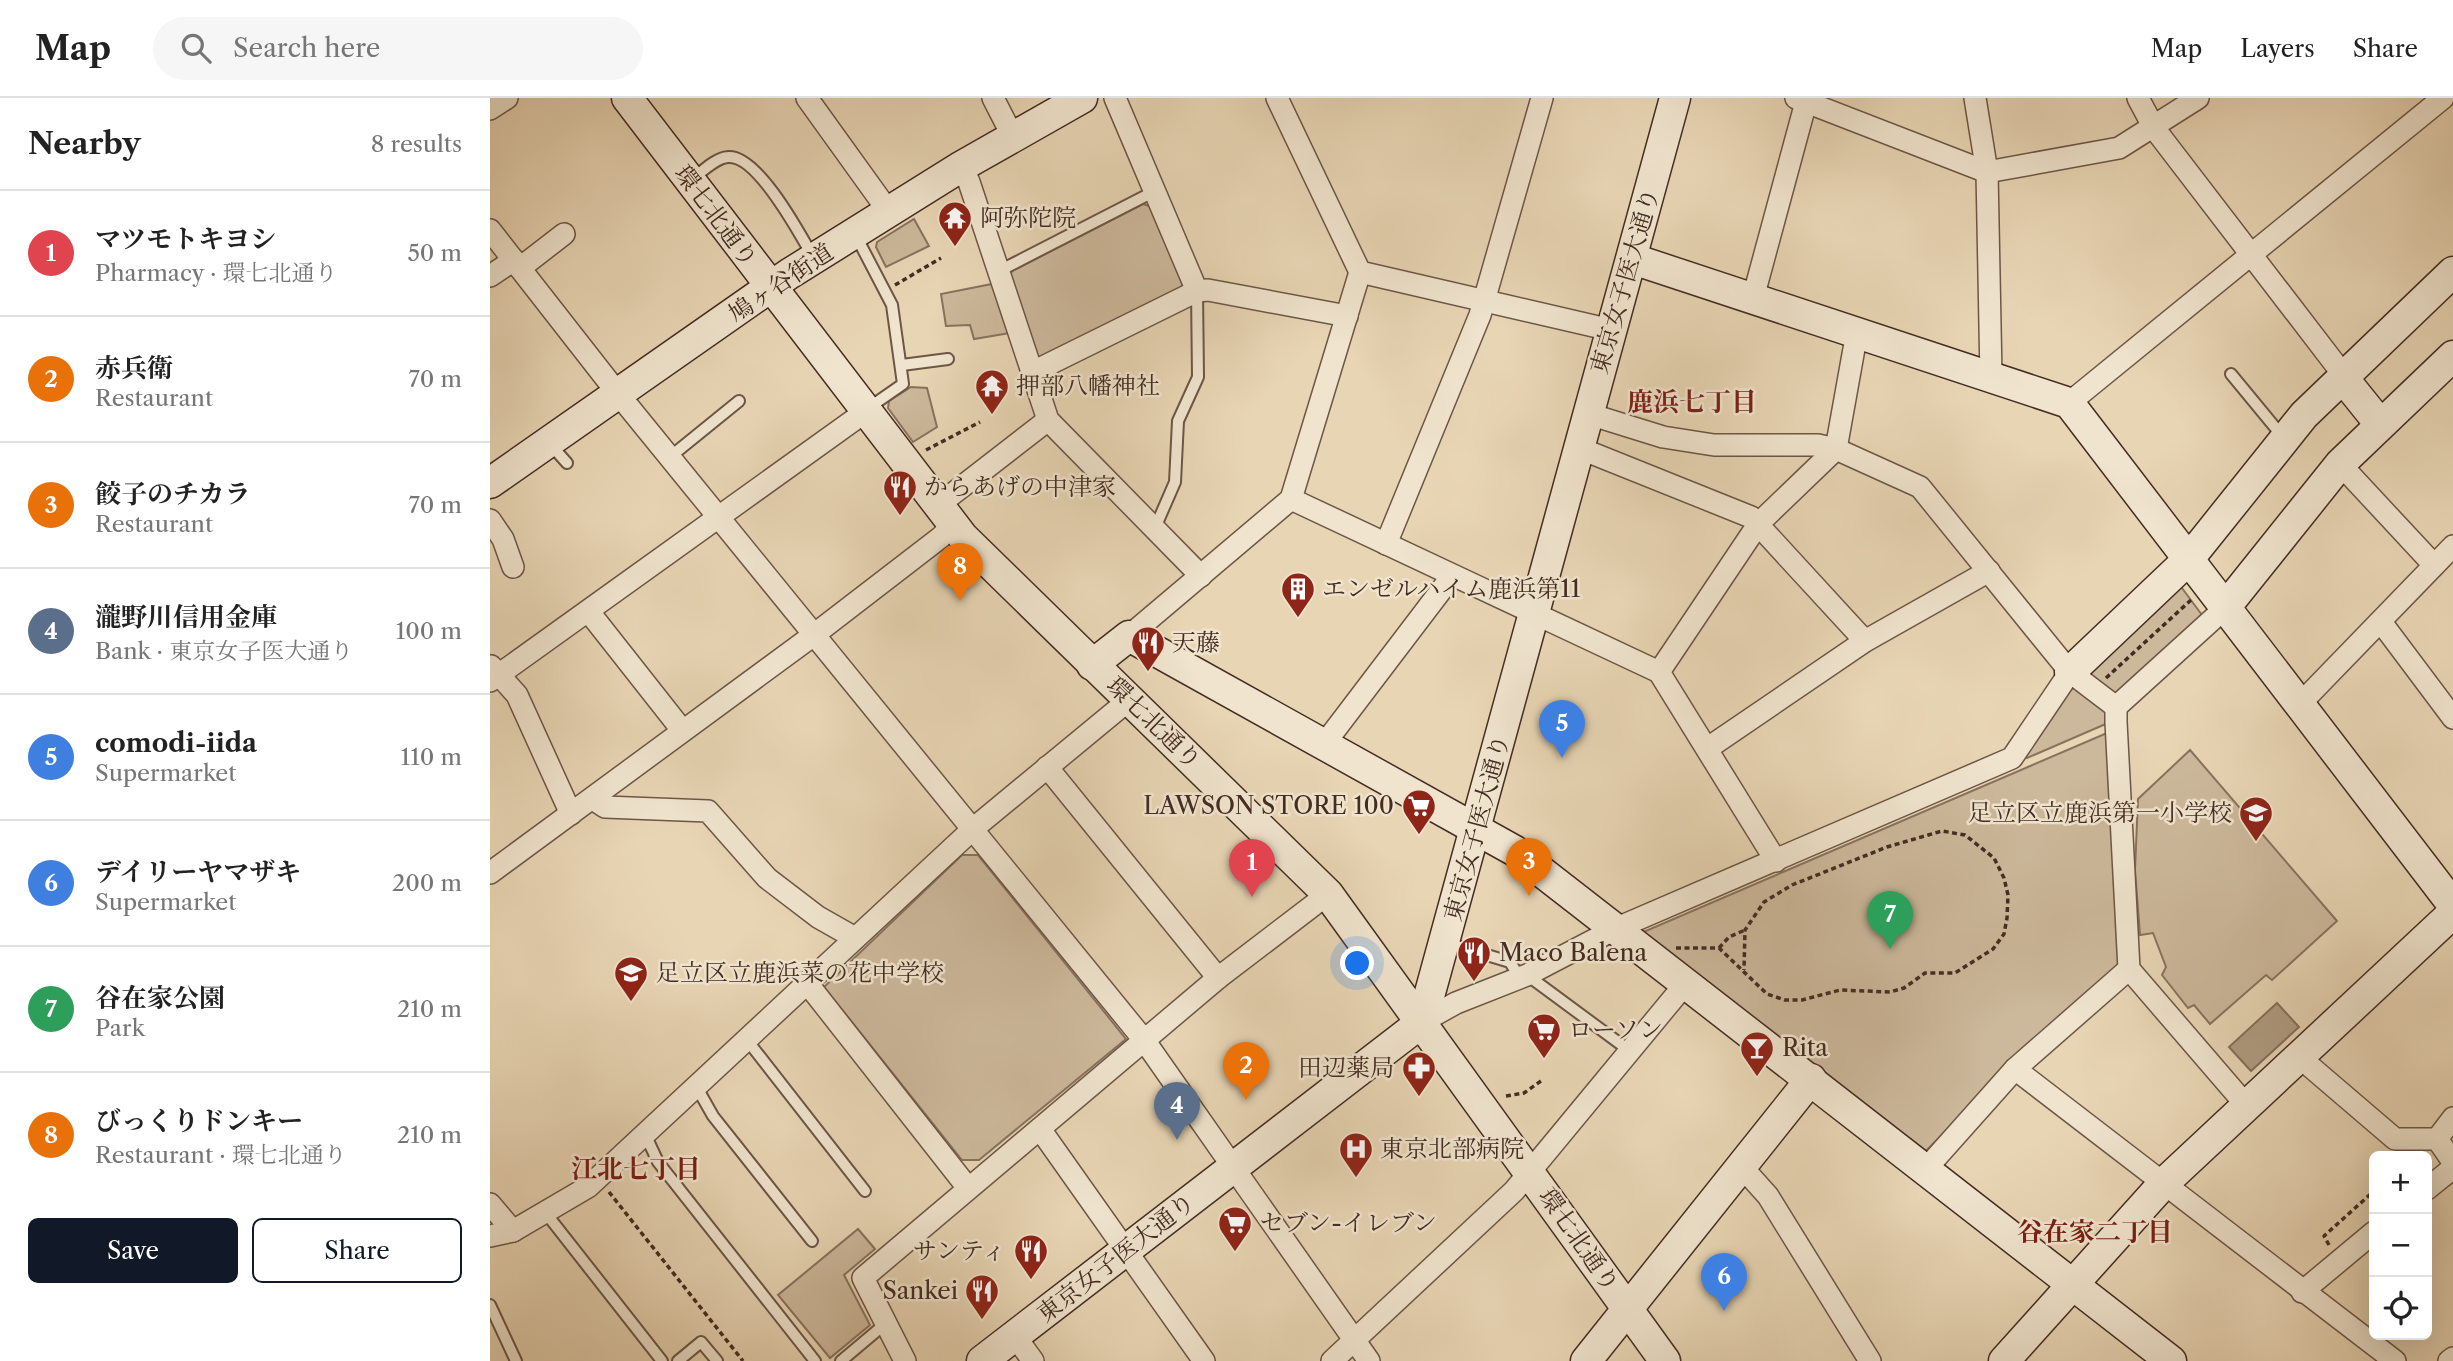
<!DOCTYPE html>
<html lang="en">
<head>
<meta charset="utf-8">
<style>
	body { margin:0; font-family:"Libre Caslon Text","Noto Serif JP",serif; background:#f6f6f6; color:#222 }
	.controls { position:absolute; right:21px; bottom:21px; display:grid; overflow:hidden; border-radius:10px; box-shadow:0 7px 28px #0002 }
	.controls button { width:63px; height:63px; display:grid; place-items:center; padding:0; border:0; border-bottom:2px solid #e0e0e0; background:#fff; color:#222; font:35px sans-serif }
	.you { position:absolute; left:868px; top:866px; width:24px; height:24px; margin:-18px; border:5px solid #fff; border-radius:50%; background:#1a73e8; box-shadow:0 0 0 10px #1a73e833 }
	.badge { display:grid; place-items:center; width:46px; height:46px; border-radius:50%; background:#111827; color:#fff; font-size:23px; font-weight:700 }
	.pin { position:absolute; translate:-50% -58px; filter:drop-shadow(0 2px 4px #0008) }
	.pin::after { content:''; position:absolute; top:37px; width:24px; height:21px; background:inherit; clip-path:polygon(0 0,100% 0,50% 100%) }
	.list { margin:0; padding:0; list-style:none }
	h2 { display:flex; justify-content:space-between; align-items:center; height:91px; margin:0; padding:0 28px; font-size:30px }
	h2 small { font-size:23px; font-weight:400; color:#767676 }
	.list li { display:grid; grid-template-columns:46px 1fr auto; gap:21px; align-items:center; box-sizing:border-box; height:126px; padding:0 28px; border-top:2px solid #e0e0e0 }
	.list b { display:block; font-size:26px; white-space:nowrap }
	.list p { margin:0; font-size:23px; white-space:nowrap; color:#767676 }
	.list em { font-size:23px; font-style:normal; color:#767676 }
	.actions { display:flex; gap:14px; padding:21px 28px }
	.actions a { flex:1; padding:16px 0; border:2px solid #111827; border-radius:10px; text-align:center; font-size:24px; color:#111827 }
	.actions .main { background:#111827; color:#fff }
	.icon { flex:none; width:38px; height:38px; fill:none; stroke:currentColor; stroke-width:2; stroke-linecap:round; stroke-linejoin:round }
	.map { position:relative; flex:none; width:1963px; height:1263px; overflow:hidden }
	header { display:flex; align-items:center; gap:42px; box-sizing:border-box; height:98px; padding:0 35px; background:#fff; border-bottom:2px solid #e0e0e0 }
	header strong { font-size:33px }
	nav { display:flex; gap:38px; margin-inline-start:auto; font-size:24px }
	.search { width:490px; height:63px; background:#f6f6f6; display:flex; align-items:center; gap:18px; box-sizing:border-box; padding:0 24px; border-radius:38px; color:#767676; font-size:26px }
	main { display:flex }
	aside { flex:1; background:#fff }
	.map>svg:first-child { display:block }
	.green { fill:#ccb89b; stroke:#88725e; stroke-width:2 }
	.water { fill:#b09c82; stroke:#846f5c; stroke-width:2 }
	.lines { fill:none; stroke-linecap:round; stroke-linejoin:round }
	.lane-casing { stroke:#6c5646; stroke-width:14 }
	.street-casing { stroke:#6c5646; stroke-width:24 }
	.secondary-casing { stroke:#432c22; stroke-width:33 }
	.path { stroke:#432c22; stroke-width:3.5; stroke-dasharray:5 3.5; stroke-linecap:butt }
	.lane { stroke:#f0e4ce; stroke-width:10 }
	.street { stroke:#f0e4ce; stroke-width:21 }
	.secondary { stroke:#f0e4ce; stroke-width:30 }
	.labels { text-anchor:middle; stroke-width:5; stroke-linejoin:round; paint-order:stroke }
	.street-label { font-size:24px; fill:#432c22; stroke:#f0e4ce }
	.poi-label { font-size:24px; fill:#432c22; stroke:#f0e4ce; text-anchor:start }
	.neighbourhood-label { font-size:26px; font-weight:bold; fill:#7a1f14; stroke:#f0e4ce }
</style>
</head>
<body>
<header>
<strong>Map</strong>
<div class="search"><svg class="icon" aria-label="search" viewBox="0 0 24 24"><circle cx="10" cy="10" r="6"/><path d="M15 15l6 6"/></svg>Search here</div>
<nav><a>Map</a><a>Layers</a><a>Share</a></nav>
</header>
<main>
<aside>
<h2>Nearby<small>8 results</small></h2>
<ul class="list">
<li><span class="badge" style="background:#e0444e">1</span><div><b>マツモトキヨシ</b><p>Pharmacy · 環七北通り</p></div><em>50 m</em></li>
<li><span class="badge" style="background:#e8710a">2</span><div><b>赤兵衛</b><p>Restaurant</p></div><em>70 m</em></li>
<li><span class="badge" style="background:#e8710a">3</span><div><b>餃子のチカラ</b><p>Restaurant</p></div><em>70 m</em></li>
<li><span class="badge" style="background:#5c6f8a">4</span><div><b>瀧野川信用金庫</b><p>Bank · 東京女子医大通り</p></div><em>100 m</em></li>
<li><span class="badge" style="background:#3f7fe0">5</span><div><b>comodi-iida</b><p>Supermarket</p></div><em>110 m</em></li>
<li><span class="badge" style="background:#3f7fe0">6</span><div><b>デイリーヤマザキ</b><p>Supermarket</p></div><em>200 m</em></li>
<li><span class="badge" style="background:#2e9e5b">7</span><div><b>谷在家公園</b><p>Park</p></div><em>210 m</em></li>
<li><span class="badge" style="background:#e8710a">8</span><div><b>びっくりドンキー</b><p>Restaurant · 環七北通り</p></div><em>210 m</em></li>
</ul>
<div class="actions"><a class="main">Save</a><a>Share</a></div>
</aside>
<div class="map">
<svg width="1963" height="1263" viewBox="0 0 1963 1263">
	<rect width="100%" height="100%" fill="#e8d5b4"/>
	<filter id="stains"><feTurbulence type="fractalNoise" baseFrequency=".00286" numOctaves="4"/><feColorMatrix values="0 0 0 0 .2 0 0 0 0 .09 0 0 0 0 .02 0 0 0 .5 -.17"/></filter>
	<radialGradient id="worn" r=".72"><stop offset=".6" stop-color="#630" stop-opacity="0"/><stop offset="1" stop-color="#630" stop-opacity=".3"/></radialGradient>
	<g class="green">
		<path d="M653 106 662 109 694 183 692 192 551 261 544 258 518 182 522 173Z"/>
		<path d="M424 121 439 148 396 169 386 149 387 144Z"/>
		<path d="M502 186 520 235 484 241 480 227 456 228 451 196Z"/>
		<path d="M421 289 437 290 447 329 423 344 398 310 399 303Z"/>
		<path d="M1689 486 1712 517 1625 596 1597 576Z"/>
		<path d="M1584 588 1618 613V625L1537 660 1535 656 1577 591Z"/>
		<path d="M1617 635 1630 866 1525 962 1437 1052H1431L1151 835Z"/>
		<path d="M1700 652 1847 823 1782 882 1776 877 1720 926 1704 907 1698 910 1672 877 1676 869 1663 835 1650 837 1645 772 1648 701Z"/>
		<path d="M472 757H488L636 941 489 1062H472L334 889Z"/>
		<path d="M368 1131 385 1151 354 1177 380 1227 340 1260 288 1197Z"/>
	</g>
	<path class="water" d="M1787 905 1809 929 1761 973 1739 949Z"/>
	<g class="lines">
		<g class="lane-casing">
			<g id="lane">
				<path d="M202 81C212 74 225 60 238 59 267 56 310 136 323 159"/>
				<path d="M365 136 402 207 413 286 377 311"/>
				<path d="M509 173 665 93"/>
				<path d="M412 267 458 261"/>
				<path d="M1741 276 1793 339"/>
				<path d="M61 347 77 365"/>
				<path d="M180 359 249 303"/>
				<path d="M665 430 685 384 688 323 708 279 707 193"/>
				<path d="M957 845 1020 864 1030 880"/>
				<path d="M1037 877 1140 953"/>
				<path d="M257 942 375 1093"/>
				<path d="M206 988 223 1018 322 1143"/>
				<path d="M155 1036 168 1064 325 1263"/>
				<path d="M55 1114 172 1263"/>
				<path d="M0 1207 26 1263"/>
				<path d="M188 1263 211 1244 227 1263"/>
				<path d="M351 1263 395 1226"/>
			</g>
		</g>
		<g class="street-casing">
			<g id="street">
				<path d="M317 0 399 114"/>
				<path d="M503 0 523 39"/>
				<path d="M625 0 707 193"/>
				<path d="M787 0 870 174 1121 232"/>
				<path d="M1306 0 1497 74 1629 50 1708 0"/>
				<path d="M1485 0 1497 74 1501 279"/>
				<path d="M1648 0 1664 30 1855 279"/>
				<path d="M0 11 17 0"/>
				<path d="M472 68 479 84 558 322 711 478"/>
				<path d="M0 132 129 297 654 942 879 1263"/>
				<path d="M30 170 74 136"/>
				<path d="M0 178 24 162"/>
				<path d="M1263 200 1316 4"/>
				<path d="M541 275 707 193 718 192 857 218"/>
				<path d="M1579 305 1953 0"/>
				<path d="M1099 316 1173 339 1224 347H1328L1346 351 1430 389 1580 574 1626 609"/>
				<path d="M1089 350 1261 419 1375 543"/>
				<path d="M1850 366 1944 467"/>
				<path d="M801 401 1169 574 1269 425 1346 351 1367 234"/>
				<path d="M447 408 558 322"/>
				<path d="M0 422 13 441 23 469"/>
				<path d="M896 446 990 217 1052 0"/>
				<path d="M1734 511 1626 609V624L1639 871 1756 1007"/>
				<path d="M99 514 192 632"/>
				<path d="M1891 524 1963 620"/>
				<path d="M639 538 801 401 870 174"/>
				<path d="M1 568 27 597 81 716"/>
				<path d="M1169 574 1286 763"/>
				<path d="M0 583 375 314"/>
				<path d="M1809 607 1963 448"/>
				<path d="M835 645 962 478"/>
				<path d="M1218 650 1375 543 1499 473"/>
				<path d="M557 669 728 880"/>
				<path d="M103 701 115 709 218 713 277 780 328 819 365 840"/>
				<path d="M0 775 325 536 451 439 462 427"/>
				<path d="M317 885 478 1090"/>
				<path d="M932 924 966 905 1037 877 1125 831 1522 660 1580 574"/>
				<path d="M1808 958 1905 1041H1947L1963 1064"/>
				<path d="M1525 971 1905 1263"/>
				<path d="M550 1031 714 1263"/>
				<path d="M1947 1041 1963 1020"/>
				<path d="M1252 1069 1278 1098 1380 1263"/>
				<path d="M1435 1072 1525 971 1639 871"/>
				<path d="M1937 1091 1963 1070"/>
				<path d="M0 1106 23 1133"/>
				<path d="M0 1138 23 1133 98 1089 484 730 639 602"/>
				<path d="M1812 1194 1884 1134"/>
				<path d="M525 1238 543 1263"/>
				<path d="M415 1263 373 1180 728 880 838 796"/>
				<path d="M842 1263 1024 1093 1196 885"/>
				<path d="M1959 1263 1963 1260"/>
			</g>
		</g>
		<g class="secondary-casing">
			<g id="secondary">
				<path d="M137 0 473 439 838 796 1175 1263"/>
				<path d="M1143 161 1579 305 1963 807"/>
				<path d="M1853 280 1890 326"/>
				<path d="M0 385 299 176 472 68 592 0"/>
				<path d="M1734 511 1850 366 1963 258"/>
				<path d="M602 567 639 538 1025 753 1681 1263"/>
				<path d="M1580 574 1698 462 1814 317 1963 174"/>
				<path d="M492 1263 932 924 1185 0"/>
				<path d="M1096 1263 1321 981"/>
				<path d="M1514 1263 1674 1085 1963 815"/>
			</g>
		</g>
		<g class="path">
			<path d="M405 187 451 160"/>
			<path d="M436 352 490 324"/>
			<path d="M1616 580 1701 502"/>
			<path d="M1186 850H1229L1277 896 1295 902H1312L1350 892 1400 894 1414 890 1435 875H1465L1503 851 1514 836 1517 820 1518 797 1514 780 1504 760 1475 737 1452 733 1397 749 1302 787 1274 804 1255 832 1254 872"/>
			<path d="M1229 850 1239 839 1255 832"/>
			<path d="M1016 998 1034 995 1051 983"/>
			<path d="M119 1094 253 1263"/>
			<path d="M1839 1147 1834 1138 1884 1093"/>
		</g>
		<use href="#lane" class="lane"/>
		<use href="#street" class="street"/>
		<use href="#secondary" class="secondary"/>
	</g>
	<defs>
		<g id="temple-pin" transform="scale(1.75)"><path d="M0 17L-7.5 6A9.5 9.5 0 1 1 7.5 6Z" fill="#8f2418" stroke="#f0e4ce"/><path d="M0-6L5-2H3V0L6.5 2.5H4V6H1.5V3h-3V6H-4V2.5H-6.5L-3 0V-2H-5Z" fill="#fff"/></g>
		<g id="restaurant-pin" transform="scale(1.75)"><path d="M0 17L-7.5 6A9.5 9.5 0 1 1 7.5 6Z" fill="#8f2418" stroke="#f0e4ce"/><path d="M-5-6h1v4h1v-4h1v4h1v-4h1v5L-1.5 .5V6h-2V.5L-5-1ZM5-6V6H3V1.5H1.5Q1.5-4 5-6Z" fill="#fff"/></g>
		<g id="building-pin" transform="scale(1.75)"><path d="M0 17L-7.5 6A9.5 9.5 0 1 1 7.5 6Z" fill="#8f2418" stroke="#f0e4ce"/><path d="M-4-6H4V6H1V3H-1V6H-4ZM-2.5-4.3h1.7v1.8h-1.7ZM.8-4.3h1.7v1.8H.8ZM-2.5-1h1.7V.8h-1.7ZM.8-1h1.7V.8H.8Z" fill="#fff"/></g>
		<g id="supermarket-pin" transform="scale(1.75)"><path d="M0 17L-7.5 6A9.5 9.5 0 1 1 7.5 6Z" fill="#8f2418" stroke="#f0e4ce"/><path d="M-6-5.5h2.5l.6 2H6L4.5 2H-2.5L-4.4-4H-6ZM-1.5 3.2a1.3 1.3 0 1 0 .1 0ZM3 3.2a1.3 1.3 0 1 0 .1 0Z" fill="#fff"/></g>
		<g id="school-pin" transform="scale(1.75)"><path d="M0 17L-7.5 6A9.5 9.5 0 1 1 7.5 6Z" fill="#8f2418" stroke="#f0e4ce"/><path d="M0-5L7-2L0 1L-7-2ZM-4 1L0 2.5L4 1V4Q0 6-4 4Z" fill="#fff"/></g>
		<g id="bar-pin" transform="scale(1.75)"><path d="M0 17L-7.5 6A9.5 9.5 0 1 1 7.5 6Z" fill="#8f2418" stroke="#f0e4ce"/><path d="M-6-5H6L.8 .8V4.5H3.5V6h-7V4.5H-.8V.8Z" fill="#fff"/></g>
		<g id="pharmacy-pin" transform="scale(1.75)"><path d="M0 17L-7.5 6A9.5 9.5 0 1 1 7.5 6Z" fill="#8f2418" stroke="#f0e4ce"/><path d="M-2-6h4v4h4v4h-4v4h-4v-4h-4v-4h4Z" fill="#fff"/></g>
		<g id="hospital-pin" transform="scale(1.75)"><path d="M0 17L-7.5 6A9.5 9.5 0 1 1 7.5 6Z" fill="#8f2418" stroke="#f0e4ce"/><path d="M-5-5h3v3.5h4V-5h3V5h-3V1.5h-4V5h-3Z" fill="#fff"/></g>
	</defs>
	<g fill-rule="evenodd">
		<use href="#temple-pin" x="465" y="120"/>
		<use href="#temple-pin" x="502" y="288"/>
		<use href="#restaurant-pin" x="410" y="389"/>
		<use href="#building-pin" x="808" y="491"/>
		<use href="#restaurant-pin" x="658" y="545"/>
		<use href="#supermarket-pin" x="929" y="708"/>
		<use href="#school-pin" x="1766" y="715"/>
		<use href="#restaurant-pin" x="984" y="855"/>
		<use href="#school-pin" x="141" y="875"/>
		<use href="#supermarket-pin" x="1054" y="932"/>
		<use href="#bar-pin" x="1267" y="950"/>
		<use href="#pharmacy-pin" x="929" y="970"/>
		<use href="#hospital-pin" x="866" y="1051"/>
		<use href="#supermarket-pin" x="745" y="1125"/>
		<use href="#restaurant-pin" x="541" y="1153"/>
		<use href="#restaurant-pin" x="492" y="1193"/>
	</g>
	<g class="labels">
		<g class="street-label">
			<text transform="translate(226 118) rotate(53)" y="8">環七北通り</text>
			<text transform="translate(1135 183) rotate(-74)" y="8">東京女子医大通り</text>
			<text transform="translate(291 185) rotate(-34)" y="8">鳩ヶ谷街道</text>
			<text transform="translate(664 625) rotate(44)" y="8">環七北通り</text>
			<text transform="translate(987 730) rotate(-75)" y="8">東京女子医大通り</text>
			<text transform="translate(1089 1142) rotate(55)" y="8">環七北通り</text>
			<text transform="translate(626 1160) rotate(-38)" y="8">東京女子医大通り</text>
		</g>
		<g class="poi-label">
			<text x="490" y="128">阿弥陀院</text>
			<text x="526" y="296">押部八幡神社</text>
			<text x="434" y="397">からあげの中津家</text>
			<text x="832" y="499">エンゼルハイム鹿浜第11</text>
			<text x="682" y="553">天藤</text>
			<text x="904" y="716" text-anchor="end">LAWSON STORE 100</text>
			<text x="1742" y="723" text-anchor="end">足立区立鹿浜第一小学校</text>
			<text x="1009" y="863">Maco Balena</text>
			<text x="166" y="883">足立区立鹿浜菜の花中学校</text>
			<text x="1078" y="940">ローソン</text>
			<text x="1292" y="958">Rita</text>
			<text x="904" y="978" text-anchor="end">田辺薬局</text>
			<text x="890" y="1059">東京北部病院</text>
			<text x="770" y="1133">セブン-イレブン</text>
			<text x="516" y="1161" text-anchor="end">サンティ</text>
			<text x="468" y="1201" text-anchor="end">Sankei</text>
		</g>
		<g class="neighbourhood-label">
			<text x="1202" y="313">鹿浜七丁目</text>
			<text x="146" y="1080">江北七丁目</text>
			<text x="1605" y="1143">谷在家二丁目</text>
		</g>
	</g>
	<rect width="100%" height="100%" filter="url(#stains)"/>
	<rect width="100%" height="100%" fill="url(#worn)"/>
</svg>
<div class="controls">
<button>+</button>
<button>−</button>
<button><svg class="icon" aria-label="locate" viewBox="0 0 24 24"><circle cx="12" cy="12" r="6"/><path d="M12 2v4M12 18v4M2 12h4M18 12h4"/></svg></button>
</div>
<div class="you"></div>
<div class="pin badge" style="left:762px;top:799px;background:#e0444e">1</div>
<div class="pin badge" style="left:756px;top:1002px;background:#e8710a">2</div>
<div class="pin badge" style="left:1039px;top:798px;background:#e8710a">3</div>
<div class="pin badge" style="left:687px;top:1042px;background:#5c6f8a">4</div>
<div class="pin badge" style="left:1072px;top:660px;background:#3f7fe0">5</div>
<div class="pin badge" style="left:1234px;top:1213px;background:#3f7fe0">6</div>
<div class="pin badge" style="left:1400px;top:851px;background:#2e9e5b">7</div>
<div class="pin badge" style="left:470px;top:503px;background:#e8710a">8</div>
</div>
</main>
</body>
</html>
